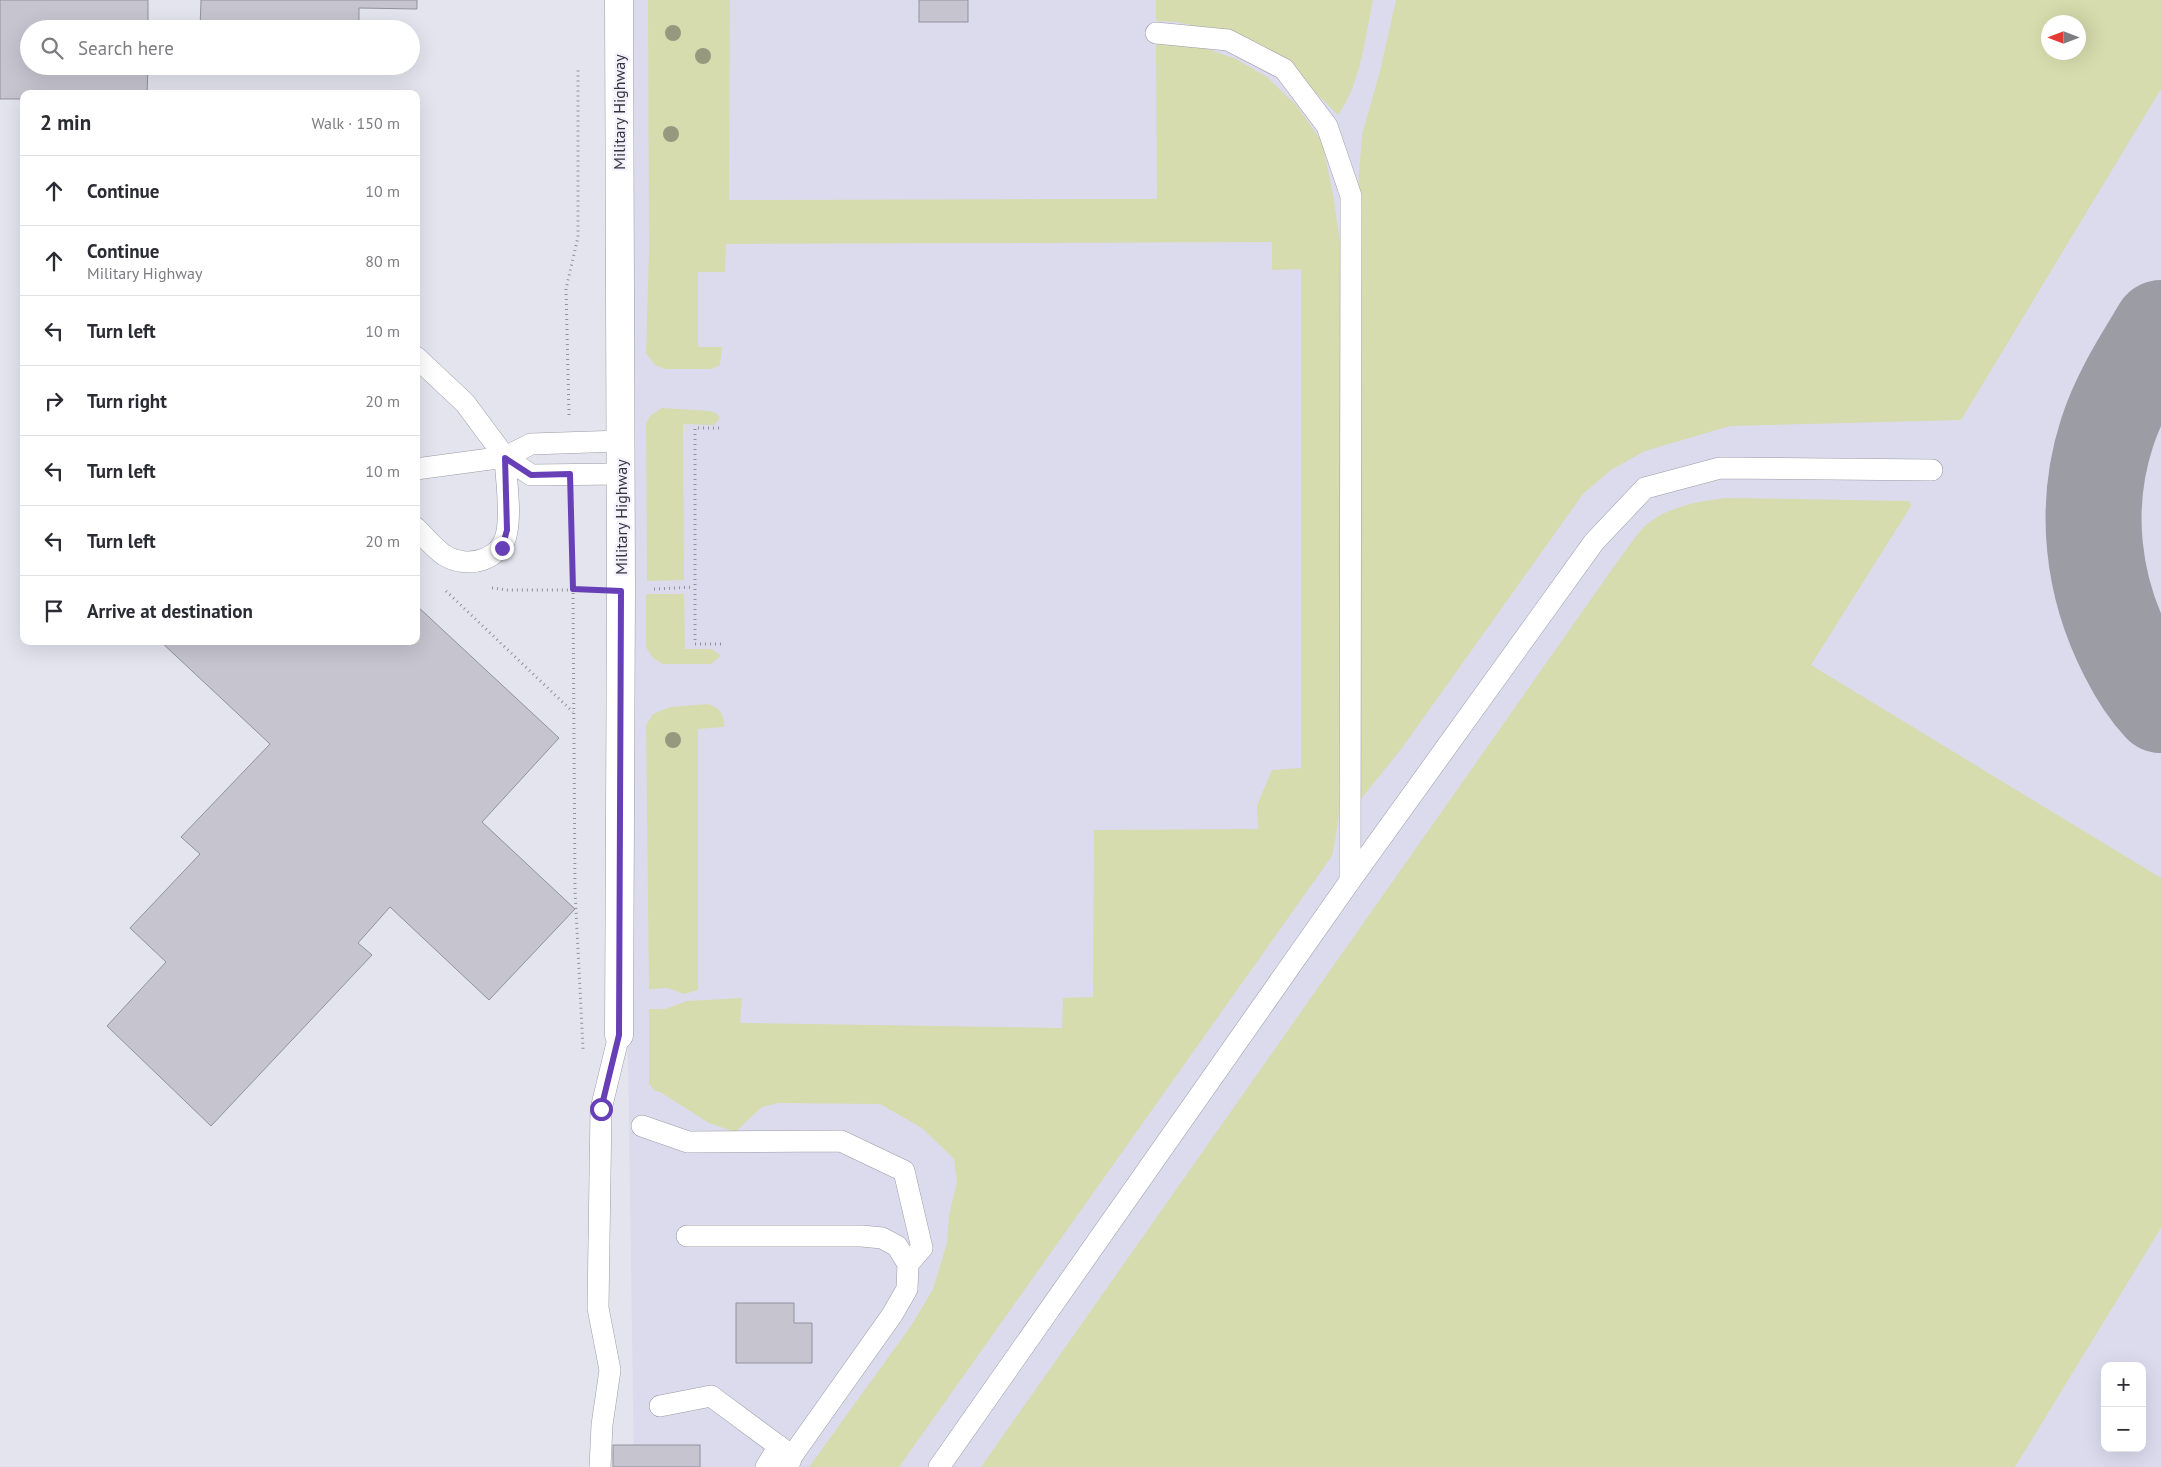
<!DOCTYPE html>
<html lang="en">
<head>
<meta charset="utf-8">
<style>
	body { margin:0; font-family:"PT Sans",sans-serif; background:#f7f7f7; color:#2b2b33 }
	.controls { position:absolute; right:15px; bottom:15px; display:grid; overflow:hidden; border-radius:10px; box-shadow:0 5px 20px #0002 }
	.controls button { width:45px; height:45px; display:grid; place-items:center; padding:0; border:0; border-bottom:1px solid #e1e1e2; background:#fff; color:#2b2b33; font:25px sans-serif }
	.compass { position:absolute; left:2041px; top:15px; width:45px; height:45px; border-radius:50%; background:#fff; box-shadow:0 5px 20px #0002; rotate:270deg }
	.stop { position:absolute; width:15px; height:15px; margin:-11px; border:4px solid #6740b8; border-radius:50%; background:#fff }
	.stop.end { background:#6740b8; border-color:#fff; box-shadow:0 1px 5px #0008 }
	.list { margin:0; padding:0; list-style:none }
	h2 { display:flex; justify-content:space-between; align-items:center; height:65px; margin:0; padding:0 20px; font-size:21px }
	h2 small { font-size:16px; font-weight:400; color:#7c7c81 }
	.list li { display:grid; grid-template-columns:32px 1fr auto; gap:15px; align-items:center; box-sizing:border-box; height:70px; padding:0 20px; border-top:1px solid #e1e1e2 }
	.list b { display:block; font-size:19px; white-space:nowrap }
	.list p { margin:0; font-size:16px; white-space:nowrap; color:#7c7c81 }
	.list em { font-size:16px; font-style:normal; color:#7c7c81 }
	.icon { flex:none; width:28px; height:28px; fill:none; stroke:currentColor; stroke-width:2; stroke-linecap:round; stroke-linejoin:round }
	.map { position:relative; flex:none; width:2161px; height:1467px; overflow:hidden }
	.search { position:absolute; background:#fff; box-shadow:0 5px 20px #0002; left:20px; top:20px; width:400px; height:55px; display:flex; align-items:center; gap:12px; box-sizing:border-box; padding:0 18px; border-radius:28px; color:#7c7c81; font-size:19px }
	.panel { position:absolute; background:#fff; box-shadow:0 5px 20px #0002; left:20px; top:90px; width:400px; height:555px; border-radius:10px }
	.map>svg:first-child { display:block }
	.built { fill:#dcdbee; fill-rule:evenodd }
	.green { fill:#d6dcad; fill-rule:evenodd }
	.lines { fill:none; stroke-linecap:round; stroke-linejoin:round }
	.taxiway { stroke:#9c9ca4; stroke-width:96 }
	.building { fill:#c5c4cf; stroke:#92919c }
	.lane-casing { stroke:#9b9aa5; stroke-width:22 }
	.street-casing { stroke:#9b9aa5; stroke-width:29 }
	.path { stroke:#919199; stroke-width:3; stroke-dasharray:1 4; stroke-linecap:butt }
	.lane { stroke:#fff; stroke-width:21 }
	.street { stroke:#fff; stroke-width:28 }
	.tree { fill:#97997f }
	.route { stroke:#6740b8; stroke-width:6 }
	.labels { text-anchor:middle; stroke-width:4.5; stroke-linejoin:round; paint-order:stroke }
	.street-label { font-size:16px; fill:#353539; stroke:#f2f1fd }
</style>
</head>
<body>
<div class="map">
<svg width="2161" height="1467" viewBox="0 0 2161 1467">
	<rect width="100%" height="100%" fill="#e4e4ef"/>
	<path class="built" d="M619 0H2161V1467H634L621 591ZM2048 22H2078V52H2048ZM2105 1366H2142V1448H2105Z"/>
	<g class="green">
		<path d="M648 0H730L729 200 1157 199 1156 44 1202 47 1236 59 1267 77 1297 106 1322 142 1333 194 1340 243V804L1336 836 1332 856 899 1467H809L911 1326 933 1289 947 1243 949 1215 957 1182 954 1159 922 1128 880 1104 778 1103 762 1107 735 1132 709 1123 660 1092 654 1090 649 1084V1009H665L687 1001 742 998 740 1023 1062 1028 1063 998 1093 997 1094 830 1258 829 1257 805 1272 770 1301 768V269L1272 270V242L726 244 725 272H698V347H722L720 365 712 369H664L654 364 646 353 649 250Z"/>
		<path d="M1156 0H1373C1365 38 1361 83 1338 115L1305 82 1226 33 1177 22 1156 21Z"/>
		<path d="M1396 0H2161V89L1961 420 1730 426 1645 451 1611 470 1583 494 1402 748 1361 799 1355 786 1356 214 1362 135 1380 71ZM2048 22H2078V52H2048Z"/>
		<path d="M662 408 710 411 717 414 720 418 714 425 683 424 684 580 647 581 646 424 650 416Z"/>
		<path d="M1727 498 1909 501 1911 506 1811 665 2161 878V1228L2015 1467H981L1620 558C1628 548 1635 536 1644 527 1666 507 1698 501 1727 498Z"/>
		<path d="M646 594H684L685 649H712L721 656 711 664H663L653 658 646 647Z"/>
		<path d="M708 704C720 707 725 716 724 727L698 729V990L684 994 668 988 649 989 646 725 653 714 670 707Z"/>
	</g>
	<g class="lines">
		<path class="taxiway" d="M2161 328C2141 361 2119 395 2107 433 2083 507 2092 586 2127 654 2136 672 2147 690 2161 705"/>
	</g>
	<g class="building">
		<path d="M0 0H148V29H29V66H148L147 94H24V99H0Z"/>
		<path d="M201 0H417V9L359 8V29H200Z"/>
		<rect x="919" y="0" width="49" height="22"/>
		<rect x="317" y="66" width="41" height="4"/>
		<path d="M416 605 559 738 482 822 575 909 489 1000 390 907 358 943 372 955 211 1126 107 1026 166 962 130 928 200 854 181 837 270 744 160 641H416Z"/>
		<path d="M736 1303H794V1323H812V1363H736Z"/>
		<rect x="613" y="1445" width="87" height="22"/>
	</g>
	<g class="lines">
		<g class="lane-casing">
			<g id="lane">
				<path d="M1156 33 1228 40 1284 69 1327 126 1351 196 1350 881"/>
				<path d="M416 357 465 403 505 457"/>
				<path d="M416 469 505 457 531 444 621 441"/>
				<path d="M416 528C425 537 434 548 444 555 468 570 503 560 507 531 511 510 506 479 505 457L531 475 621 474"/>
				<path d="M642 1126 688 1142 841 1141 904 1171 922 1248 908 1264"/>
				<path d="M687 1236H862L882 1238 897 1246 908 1264 907 1289 892 1315 792 1456 788 1467"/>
				<path d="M660 1406 711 1396 792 1456"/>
				<path d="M600 1467 602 1425 610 1370 598 1308 601 1109 619 1035"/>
				<path d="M766 1467 779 1446"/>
				<path d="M939 1467 1350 881 1594 542 1645 488 1720 468 1932 470"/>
			</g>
		</g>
		<g class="street-casing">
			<path id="street" d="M619 1035 621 591 619 0"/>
		</g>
		<g class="path">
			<path d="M569 415 566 289 578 237V67"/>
			<path d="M570 503 573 589 575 890 583 1049"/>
			<path d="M492 588 507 590H588"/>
			<path d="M654 589 693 587"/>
			<path d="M446 591 573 712"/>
			<path d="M721 644H695V428H722"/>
		</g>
		<use href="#lane" class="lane"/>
		<use href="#street" class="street"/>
	</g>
	<g class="tree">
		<circle cx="673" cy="33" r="8"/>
		<circle cx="703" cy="56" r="8"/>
		<circle cx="671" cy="134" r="8"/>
		<circle cx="673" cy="740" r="8"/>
	</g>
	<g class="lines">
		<path class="route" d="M502 548 507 530 505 458 531 475 570 474 573 589 621 591 619 1035 601 1109"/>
	</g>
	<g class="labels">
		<g class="street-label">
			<text transform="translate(619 112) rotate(-90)" y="6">Military Highway</text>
			<text transform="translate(621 517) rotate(-90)" y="6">Military Highway</text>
		</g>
	</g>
</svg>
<div class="controls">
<button>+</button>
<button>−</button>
</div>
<svg class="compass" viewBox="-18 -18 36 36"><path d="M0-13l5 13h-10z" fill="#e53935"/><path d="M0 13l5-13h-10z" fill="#7c7c81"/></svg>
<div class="stop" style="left:601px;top:1109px"></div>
<div class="stop end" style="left:502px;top:548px"></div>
<div class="search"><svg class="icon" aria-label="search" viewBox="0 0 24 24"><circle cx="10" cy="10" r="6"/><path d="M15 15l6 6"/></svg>Search here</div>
<section class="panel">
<h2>2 min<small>Walk · 150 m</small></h2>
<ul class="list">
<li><svg class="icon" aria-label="ahead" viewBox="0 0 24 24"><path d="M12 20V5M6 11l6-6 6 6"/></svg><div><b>Continue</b></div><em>10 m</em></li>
<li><svg class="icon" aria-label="ahead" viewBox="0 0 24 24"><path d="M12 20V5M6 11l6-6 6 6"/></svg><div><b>Continue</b><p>Military Highway</p></div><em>80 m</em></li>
<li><svg class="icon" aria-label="left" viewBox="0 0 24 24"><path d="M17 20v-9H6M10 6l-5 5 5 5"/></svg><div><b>Turn left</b></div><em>10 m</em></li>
<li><svg class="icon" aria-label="right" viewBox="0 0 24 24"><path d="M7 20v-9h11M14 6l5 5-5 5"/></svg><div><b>Turn right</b></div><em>20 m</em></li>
<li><svg class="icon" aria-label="left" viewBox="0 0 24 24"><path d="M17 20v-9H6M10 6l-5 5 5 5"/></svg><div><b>Turn left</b></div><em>10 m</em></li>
<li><svg class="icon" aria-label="left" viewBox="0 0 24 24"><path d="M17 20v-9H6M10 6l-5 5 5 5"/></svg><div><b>Turn left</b></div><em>20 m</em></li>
<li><svg class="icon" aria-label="arrive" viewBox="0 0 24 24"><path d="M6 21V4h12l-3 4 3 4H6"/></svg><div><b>Arrive at destination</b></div></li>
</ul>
</section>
</div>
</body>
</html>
